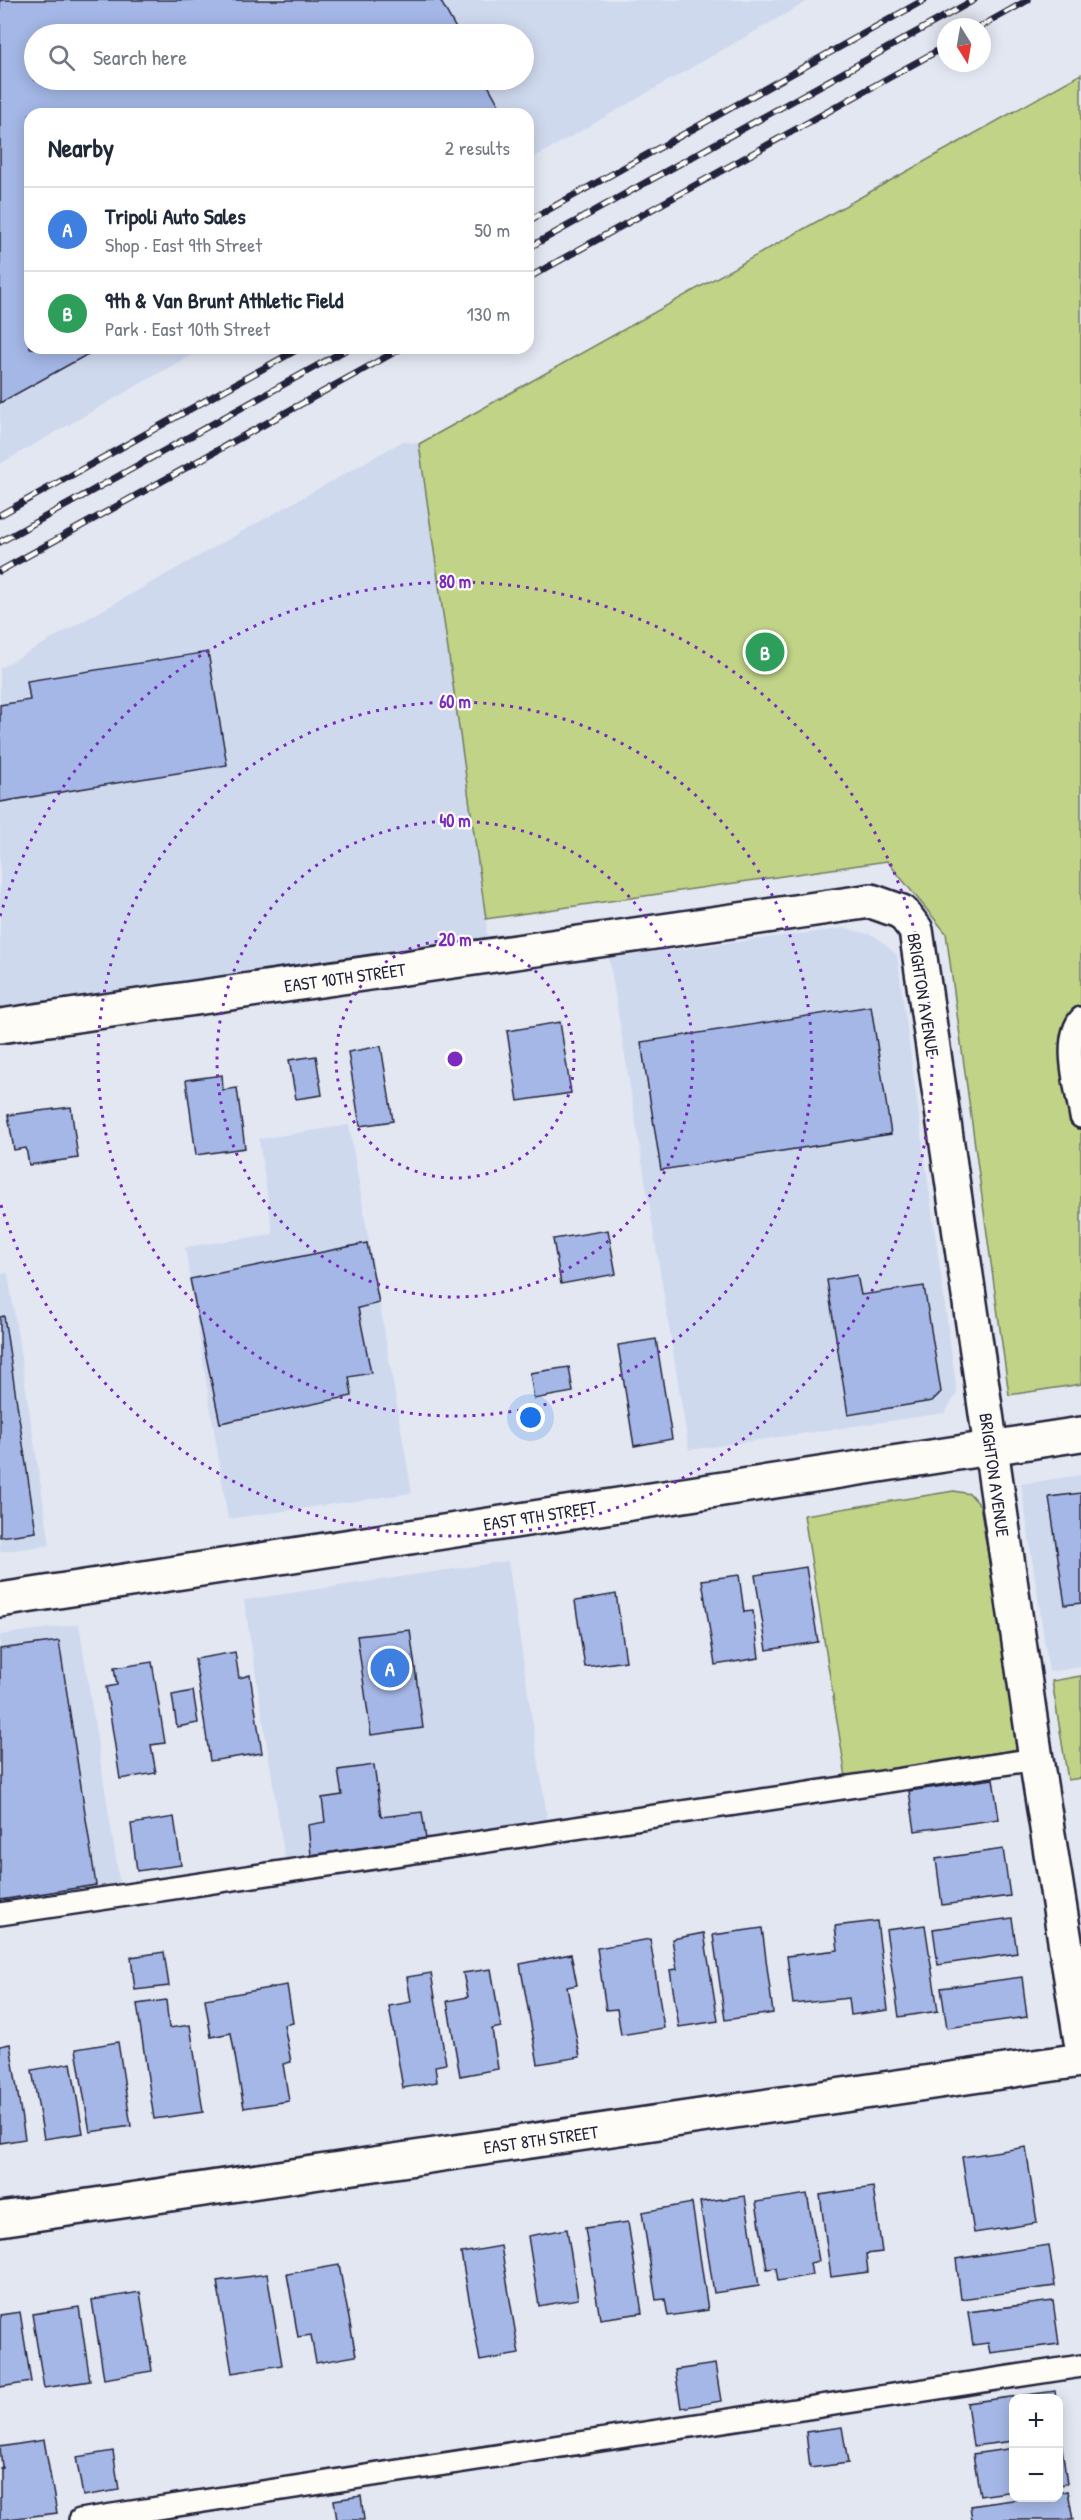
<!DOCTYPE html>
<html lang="en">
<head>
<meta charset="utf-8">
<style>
	body { margin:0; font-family:"Patrick Hand",sans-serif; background:#f6f6f7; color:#1f2937 }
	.controls { position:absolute; right:18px; bottom:18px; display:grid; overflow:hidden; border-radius:12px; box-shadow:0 3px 15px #0003 }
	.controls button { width:54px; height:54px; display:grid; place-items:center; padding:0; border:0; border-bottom:2px solid #e0e1e3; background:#fff; color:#1f2937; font:30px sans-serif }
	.compass { position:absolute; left:937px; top:18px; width:54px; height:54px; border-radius:50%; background:#fff; box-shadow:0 3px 15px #0003; rotate:169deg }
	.you { position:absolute; left:531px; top:1418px; width:21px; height:21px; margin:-15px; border:4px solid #fff; border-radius:50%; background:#1a73e8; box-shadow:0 0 0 9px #1a73e833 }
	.badge { display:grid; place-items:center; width:39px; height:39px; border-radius:50%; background:#7c3aed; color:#fff; font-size:20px; font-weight:700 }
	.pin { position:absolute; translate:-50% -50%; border:3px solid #fff; box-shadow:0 2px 6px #0006 }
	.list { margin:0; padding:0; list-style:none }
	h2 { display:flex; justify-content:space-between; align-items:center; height:78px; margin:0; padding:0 24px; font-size:26px }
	h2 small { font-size:20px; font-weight:400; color:#747a83 }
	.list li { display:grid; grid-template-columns:39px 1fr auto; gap:18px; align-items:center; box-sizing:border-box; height:84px; padding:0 24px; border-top:2px solid #e0e1e3 }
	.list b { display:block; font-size:22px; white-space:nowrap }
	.list p { margin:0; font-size:20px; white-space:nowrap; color:#747a83 }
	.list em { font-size:20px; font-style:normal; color:#747a83 }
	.icon { flex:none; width:33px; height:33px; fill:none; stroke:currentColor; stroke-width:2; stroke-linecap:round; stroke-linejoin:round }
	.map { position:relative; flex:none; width:1081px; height:2520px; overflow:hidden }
	.search { position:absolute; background:#fff; box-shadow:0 3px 15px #0003; left:24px; top:24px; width:510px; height:66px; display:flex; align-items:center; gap:15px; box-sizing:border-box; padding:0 21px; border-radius:33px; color:#747a83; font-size:22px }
	.panel { position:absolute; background:#fff; box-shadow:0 3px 15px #0003; left:24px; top:108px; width:510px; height:246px; border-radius:18px }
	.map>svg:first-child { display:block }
	.built { fill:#cfd9ee; fill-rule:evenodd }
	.green { fill:#c0d387; stroke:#717a61; stroke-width:1.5 }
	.building { fill:#a4b7e6; stroke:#22223b; stroke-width:1.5 }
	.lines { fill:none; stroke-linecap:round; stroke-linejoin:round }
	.lane-casing { stroke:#22223b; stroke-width:26 }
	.street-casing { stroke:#22223b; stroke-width:38 }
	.secondary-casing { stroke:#22223b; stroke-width:38 }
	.lane { stroke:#fdfcf7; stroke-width:21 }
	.street { stroke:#fdfcf7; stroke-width:33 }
	.secondary { stroke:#fdfcf7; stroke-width:33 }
	.rail-casing { stroke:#22223b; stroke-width:7 }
	.rail { stroke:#fdfcf7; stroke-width:4.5; stroke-dasharray:14; stroke-linecap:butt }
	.ring { fill:none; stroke:#7b2cbf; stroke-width:3; stroke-dasharray:3 6 }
	.labels { text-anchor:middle; stroke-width:4.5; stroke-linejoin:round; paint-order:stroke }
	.street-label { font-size:18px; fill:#22223b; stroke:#fdfcf7 }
	.centre { fill:#7b2cbf; stroke:#fdfcf7; stroke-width:3 }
	.ring-label { font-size:18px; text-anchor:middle; font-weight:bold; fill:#7b2cbf; stroke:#fdfcf7; stroke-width:4.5; stroke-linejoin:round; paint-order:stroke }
</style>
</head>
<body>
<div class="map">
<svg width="1081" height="2520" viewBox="0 0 1081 2520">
	<rect width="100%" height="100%" fill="#e2e7f2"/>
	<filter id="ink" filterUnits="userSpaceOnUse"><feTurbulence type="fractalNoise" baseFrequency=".0167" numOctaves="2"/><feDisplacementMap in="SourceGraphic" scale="12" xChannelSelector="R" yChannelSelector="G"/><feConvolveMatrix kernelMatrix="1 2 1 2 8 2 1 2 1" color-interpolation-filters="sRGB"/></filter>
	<g filter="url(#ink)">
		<g class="built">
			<path d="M0 0H810L528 161V114H30V348H203L0 464ZM34 34H524V80H34Z"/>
			<path d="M403 441 419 444 486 919 487 937 0 1007V668Z"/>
			<path d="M846 928 875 936 897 955 957 1393 945 1413 689 1450 609 958Z"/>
			<path d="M349 1125 412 1493 228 1519 185 1247 273 1234 259 1139Z"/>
			<path d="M8 1273 50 1545 0 1552V1274Z"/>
			<path d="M1081 1475V1667L1049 1672 1021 1484Z"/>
			<path d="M508 1561 551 1843 288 1879 244 1600Z"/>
			<path d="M79 1624 120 1885 0 1902V1635Z"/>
		</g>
		<g class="green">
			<path d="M1081 74V1384L1009 1395 946 933 887 861 486 919 419 444Z"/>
			<path d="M954 1491 970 1494 980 1505 1019 1749 846 1777 804 1515Z"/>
			<path d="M1081 1676V1778L1068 1780 1052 1681Z"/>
		</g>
		<g class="building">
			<path d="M0 0H440L459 34H34V80H485L504 114H30V348H99L0 403Z"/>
			<path d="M208 652 227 765 0 802V705L30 700 27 681Z"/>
			<path d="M871 1006 891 1134 661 1170 641 1042Z"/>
			<path d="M560 1022 571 1093 518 1101 507 1031Z"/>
			<path d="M381 1046 393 1121 360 1126 348 1052Z"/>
			<path d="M316 1056 322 1095 296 1099 289 1060Z"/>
			<path d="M222 1075 223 1090 237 1088 245 1148 196 1155 186 1080Z"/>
			<path d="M71 1107 78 1158 29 1165 26 1148 14 1150 8 1115Z"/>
			<path d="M608 1230 616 1274 561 1284 553 1239Z"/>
			<path d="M367 1243 379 1303 358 1308 371 1373 349 1377 352 1396 220 1423 190 1279Z"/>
			<path d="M857 1275 861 1295 924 1286 941 1392 932 1401 848 1415 827 1280Z"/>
			<path d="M4 1316 36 1532 0 1537V1317Z"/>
			<path d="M656 1339 672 1439 634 1446 618 1345Z"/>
			<path d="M569 1367 573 1392 534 1399 530 1373Z"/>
			<path d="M1081 1493V1603L1065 1605 1049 1497Z"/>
			<path d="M806 1567 818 1642 767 1650 755 1575Z"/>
			<path d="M739 1575 744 1612 753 1611 759 1658 715 1665 702 1580Z"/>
			<path d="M616 1594 626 1661 585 1667 575 1601Z"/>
			<path d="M410 1630 423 1728 371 1735 357 1636Z"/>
			<path d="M59 1641 96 1885 0 1900V1649Z"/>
			<path d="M235 1652 239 1678 250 1675 262 1753 210 1761 195 1659Z"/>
			<path d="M152 1662 165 1743 151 1745 156 1773 120 1779 106 1687 117 1685 114 1668Z"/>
			<path d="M193 1691 198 1723 177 1727 172 1695Z"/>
			<path d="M374 1765 381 1817 422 1812 426 1839 311 1855 308 1825 325 1822 322 1798 342 1795 338 1770Z"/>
			<path d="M993 1779 999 1819 915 1831 909 1791Z"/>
			<path d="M174 1817 181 1865 137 1871 131 1824Z"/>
			<path d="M1003 1849 1010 1896 942 1905 936 1859Z"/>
			<path d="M1012 1918 1017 1953 938 1965 933 1929Z"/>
			<path d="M877 1921 888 2010 851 2015 849 1998 793 2004 787 1956 838 1950 835 1926Z"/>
			<path d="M925 1925 938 2011 899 2017 886 1930Z"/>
			<path d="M762 1928 773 2013 725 2020 713 1935Z"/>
			<path d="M704 1933 718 2021 679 2027 670 1970 677 1969 672 1939Z"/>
			<path d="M650 1939 664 2028 621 2035 617 2009 606 2010 597 1948Z"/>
			<path d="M164 1952 169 1986 135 1990 131 1957Z"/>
			<path d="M571 1954 577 1985 567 1987 580 2057 538 2064 520 1964Z"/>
			<path d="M491 1969 501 2027 492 2029 498 2069 460 2076 447 2001 468 1997 463 1973Z"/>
			<path d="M431 1973 446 2064 435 2066 437 2082 403 2088 389 2006 411 2002 407 1977Z"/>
			<path d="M1022 1977 1027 2017 947 2028 941 1988Z"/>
			<path d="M287 1985 293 2023 284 2025 291 2062 283 2064 289 2101 244 2108 231 2033 211 2037 205 1999Z"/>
			<path d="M166 2000 169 2028 190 2025 203 2112 154 2119 137 2004Z"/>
			<path d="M118 2042 131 2126 90 2132 76 2049Z"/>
			<path d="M10 2044 25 2139 0 2143V2046Z"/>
			<path d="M71 2063 83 2133 44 2139 32 2070Z"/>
			<path d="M1026 2147 1037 2223 974 2233 962 2157Z"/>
			<path d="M873 2187 882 2252 866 2254 868 2272 831 2277 820 2195Z"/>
			<path d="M807 2194 819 2261 810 2263 812 2275 778 2281 776 2268 767 2269 756 2202Z"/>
			<path d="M745 2196 759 2286 714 2293 700 2202Z"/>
			<path d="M692 2203 708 2310 668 2316 665 2299 656 2300 642 2212Z"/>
			<path d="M628 2222 642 2313 600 2319 585 2228Z"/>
			<path d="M567 2229 578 2299 539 2306 528 2236Z"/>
			<path d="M1049 2245 1055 2286 961 2299 956 2259Z"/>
			<path d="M501 2246 519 2354 480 2361 461 2253Z"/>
			<path d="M339 2265 356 2356 316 2363 311 2335 298 2337 287 2274Z"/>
			<path d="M267 2274 282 2365 232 2373 217 2281Z"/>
			<path d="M140 2292 152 2371 104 2379 92 2300Z"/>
			<path d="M1053 2301 1059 2344 990 2353 988 2343 973 2345 968 2312Z"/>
			<path d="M79 2307 90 2381 44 2388 32 2314Z"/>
			<path d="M20 2312 31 2382 0 2387V2315Z"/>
			<path d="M715 2364 721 2401 681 2408 675 2370Z"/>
			<path d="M1055 2391 1056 2398H1014V2441L973 2446 967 2403Z"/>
			<path d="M842 2427 848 2463 810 2468 806 2432Z"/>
			<path d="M44 2440 57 2513 0 2520V2468L2 2467 0 2447Z"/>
			<path d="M1061 2441 1067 2484 1058 2485V2442Z"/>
			<path d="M1014 2448V2491L980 2496 973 2454Z"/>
			<path d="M113 2451 119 2490 83 2496 76 2457Z"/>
			<path d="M1068 2491 1073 2520H972L970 2506 1027 2498H1058V2493Z"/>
			<path d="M361 2496 364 2520H337L334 2500Z"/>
		</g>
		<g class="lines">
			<g class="lane-casing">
				<g id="lane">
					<path d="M1081 1018C1061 1039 1077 1091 1081 1117"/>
					<path d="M0 1914 1036 1759"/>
					<path d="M80 2520 1081 2366"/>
				</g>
			</g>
			<g class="street-casing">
				<g id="street">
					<path d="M0 1026 871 901 902 912 916 930 1036 1759 1081 2041"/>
					<path d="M0 2219 1081 2060"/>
				</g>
			</g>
			<g class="secondary-casing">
				<path id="secondary" d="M0 1600 1081 1434"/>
			</g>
			<use href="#lane" class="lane"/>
			<use href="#street" class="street"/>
			<use href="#secondary" class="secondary"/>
			<g class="rail-casing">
				<g id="rail">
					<path d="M980 27 1028 0"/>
					<path d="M528 221 924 0"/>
					<path d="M528 248 974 0"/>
					<path d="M528 278 946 46"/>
					<path d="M0 515 300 348"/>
					<path d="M0 542 349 348"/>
					<path d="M0 571 402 348"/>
				</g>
			</g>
			<use href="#rail" class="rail"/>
		</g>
	</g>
	<g class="ring">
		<circle cx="455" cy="1059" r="119"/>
		<circle cx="455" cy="1059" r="238"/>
		<circle cx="455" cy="1059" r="357"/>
		<path d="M0 916A477 477 0 1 1 0 1202"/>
	</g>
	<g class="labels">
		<g class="street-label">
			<text transform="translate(345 978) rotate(-8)" y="6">EAST 10TH STREET</text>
			<text transform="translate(923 995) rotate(81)" y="6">BRIGHTON AVENUE</text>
			<text transform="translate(994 1475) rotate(82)" y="6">BRIGHTON AVENUE</text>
			<text transform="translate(540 1516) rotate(-9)" y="6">EAST 9TH STREET</text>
			<text transform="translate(541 2140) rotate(-8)" y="6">EAST 8TH STREET</text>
		</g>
	</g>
	<circle cx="455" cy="1059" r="9" class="centre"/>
	<g class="ring-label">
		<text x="455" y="588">80 m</text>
		<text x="455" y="708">60 m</text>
		<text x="455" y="827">40 m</text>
		<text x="455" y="946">20 m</text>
	</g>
</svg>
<div class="controls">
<button>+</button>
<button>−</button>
</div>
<svg class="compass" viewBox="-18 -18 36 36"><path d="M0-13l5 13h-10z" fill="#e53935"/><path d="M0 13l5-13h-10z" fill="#747a83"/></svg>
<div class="you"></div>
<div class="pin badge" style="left:390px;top:1668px;background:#3f7fe0">A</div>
<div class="pin badge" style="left:765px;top:652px;background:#2e9e5b">B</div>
<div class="search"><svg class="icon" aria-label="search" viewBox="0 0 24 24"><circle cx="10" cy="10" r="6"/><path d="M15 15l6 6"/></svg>Search here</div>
<section class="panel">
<h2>Nearby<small>2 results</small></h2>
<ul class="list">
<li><span class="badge" style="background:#3f7fe0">A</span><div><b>Tripoli Auto Sales</b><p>Shop · East 9th Street</p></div><em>50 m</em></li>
<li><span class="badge" style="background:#2e9e5b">B</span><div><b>9th &amp; Van Brunt Athletic Field</b><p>Park · East 10th Street</p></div><em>130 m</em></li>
</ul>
</section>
</div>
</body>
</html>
